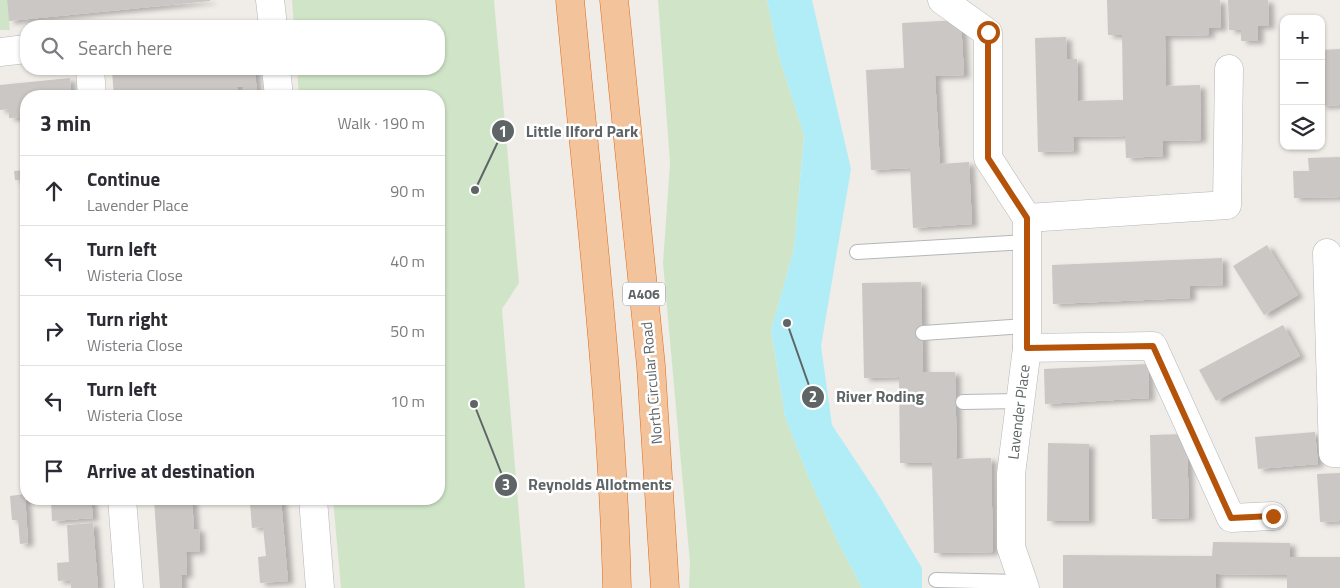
<!DOCTYPE html>
<html lang="en">
<head>
<meta charset="utf-8">
<style>
	body { margin:0; font-family:"Titillium Web",sans-serif; background:#f2f2f3; color:#2b2b33 }
	.controls { position:absolute; right:15px; top:15px; display:grid; overflow:hidden; border-radius:10px; box-shadow:0 1px 4px #0004 }
	.controls button { width:45px; height:45px; display:grid; place-items:center; padding:0; border:0; border-bottom:1px solid #e1e1e2; background:#fff; color:#2b2b33; font:25px sans-serif }
	.stop { position:absolute; width:15px; height:15px; margin:-11px; border:4px solid #b45309; border-radius:50%; background:#fff }
	.stop.end { background:#b45309; border-color:#fff; box-shadow:0 1px 5px #0008 }
	.list { margin:0; padding:0; list-style:none }
	h2 { display:flex; justify-content:space-between; align-items:center; height:65px; margin:0; padding:0 20px; font-size:21px }
	h2 small { font-size:16px; font-weight:400; color:#7c7c81 }
	.list li { display:grid; grid-template-columns:32px 1fr auto; gap:15px; align-items:center; box-sizing:border-box; height:70px; padding:0 20px; border-top:1px solid #e1e1e2 }
	.list b { display:block; font-size:19px; white-space:nowrap }
	.list p { margin:0; font-size:16px; white-space:nowrap; color:#7c7c81 }
	.list em { font-size:16px; font-style:normal; color:#7c7c81 }
	.icon { flex:none; width:28px; height:28px; fill:none; stroke:currentColor; stroke-width:2; stroke-linecap:round; stroke-linejoin:round }
	.map { position:relative; flex:none; width:1340px; height:588px; overflow:hidden }
	.search { position:absolute; background:#fff; box-shadow:0 1px 4px #0004; left:20px; top:20px; width:425px; height:55px; display:flex; align-items:center; gap:12px; box-sizing:border-box; padding:0 18px; border-radius:20px; color:#7c7c81; font-size:19px }
	.panel { position:absolute; background:#fff; box-shadow:0 1px 4px #0004; left:20px; top:90px; width:425px; height:415px; border-radius:20px }
	.map>svg:first-child { display:block }
	.green { fill:#d0e5c8 }
	.water { fill:#b1edf7 }
	.building { fill:#cbc7c5; filter:url(#shadow) }
	.lines { fill:none; stroke-linecap:round; stroke-linejoin:round }
	.lane-casing { stroke:#b3b7b9; stroke-width:16 }
	.street-casing { stroke:#b3b7b9; stroke-width:29 }
	.highway-casing { stroke:#e16817; stroke-width:29 }
	.lane { stroke:#fff; stroke-width:14 }
	.street { stroke:#fff; stroke-width:28 }
	.highway { stroke:#f3c49c; stroke-width:28 }
	.route { stroke:#b45309; stroke-width:6 }
	.labels { text-anchor:middle; stroke-width:5; stroke-linejoin:round; paint-order:stroke }
	.shield { fill:#fff; stroke:#8f9395; stroke-width:1 }
	.shield-label { font-size:14px; font-weight:bold; fill:#5f6567 }
	.street-label { font-size:15px; fill:#5f6567; stroke:#fff }
	.leader { fill:none; stroke:#5f6567; stroke-width:2 }
	.callout-dot { fill:#5f6567; stroke:#fff; stroke-width:2 }
	.mark-label { font-size:15px; text-anchor:middle; font-weight:bold; fill:#fff }
	.callout-label { font-size:16px; text-anchor:middle; font-weight:bold; fill:#5f6567; stroke:#fff; stroke-width:5; stroke-linejoin:round; paint-order:stroke }
</style>
</head>
<body>
<div class="map">
<svg width="1340" height="588" viewBox="0 0 1340 588">
	<defs>
		<filter id="shadow"><feDropShadow dx="5.5" dy="3" stdDeviation="2.5" flood-color="#0004"/></filter>
	</defs>
	<rect width="100%" height="100%" fill="#f0ece8"/>
	<g class="green">
		<path d="M0 0H7L10 30H0Z"/>
		<path d="M292 0H494L519 283 502 309 525 588H341L333 499H439V96H299L297 69H439V26H294Z"/>
		<path d="M658 0H767L779 57 804 135 794 249 771 330 785 417 808 476 837 540 862 588H689L690 563 663 263 670 163Z"/>
	</g>
	<path class="water" d="M767 0H812L851 169 821 346 832 425 879 496 922 568V588H862L837 540 808 476 785 417 771 330 794 249 804 135 779 57Z"/>
	<g class="building">
		<path d="M7 0H210V1L9 21Z"/>
		<path d="M1107 0H1220L1221 28H1209V35L1165 36 1166 86 1200 85 1201 140 1163 141V156L1126 158 1125 136 1073 137 1074 151 1038 152 1035 38 1066 37 1067 59H1077L1078 101 1123 100 1122 35H1108Z"/>
		<path d="M1228 0H1268L1269 26H1258V41H1241V30H1229Z"/>
		<path d="M961 20 964 75 935 76 940 164 969 162 972 224 913 228 910 168 871 170 866 70 904 68 902 23Z"/>
		<path d="M1340 49V105L1321 106V50Z"/>
		<path d="M143 69H255L257 96H244L243 86 237 87 238 96H218L217 89 209 90 210 96H190L189 92H182V96H161V94L114 96 112 71Z"/>
		<path d="M70 78 71 96H26V117L9 118V109L0 110V85Z"/>
		<path d="M1340 157V197L1294 198 1293 171H1309L1308 158Z"/>
		<path d="M26 170V180H15L14 171Z"/>
		<path d="M1267 245 1298 295 1264 315 1233 266Z"/>
		<path d="M1222 258 1223 285 1190 286V298L1053 304 1052 265Z"/>
		<path d="M921 282 923 372H955L957 459 991 458 993 552 934 553 932 463H900L899 377 864 378 862 283Z"/>
		<path d="M1283 325 1300 356 1216 401 1199 370Z"/>
		<path d="M1148 364 1149 398 1045 404 1044 369Z"/>
		<path d="M1315 432 1318 464 1258 469 1255 437Z"/>
		<path d="M1187 434 1189 518 1152 519 1150 435Z"/>
		<path d="M1048 443 1089 444V521H1047Z"/>
		<path d="M1340 473V521L1320 522 1317 474Z"/>
		<path d="M25 494 28 543 20 544 18 520H12L10 496Z"/>
		<path d="M51 499H91L93 518 52 521Z"/>
		<path d="M154 499H192L194 529H199L200 551 186 552 187 575H181L182 588H160Z"/>
		<path d="M261 499H281L288 581 260 583 258 557 266 556 263 527 252 528 250 503 261 502Z"/>
		<path d="M93 523 98 588H71L70 580 58 581 57 563 69 562 67 525Z"/>
		<path d="M1213 542 1290 543V557H1340V588H1287V575L1216 574V588H1063V555L1212 556Z"/>
	</g>
	<g class="lines">
		<g class="lane-casing">
			<g id="lane">
				<path d="M857 252 1027 242"/>
				<path d="M923 333 1027 326"/>
				<path d="M963 402 1020 401"/>
				<path d="M936 580 1023 582"/>
			</g>
		</g>
		<g class="street-casing">
			<g id="street">
				<path d="M270 0 273 26"/>
				<path d="M942 0 988 33V158L1027 218V348L1011 474V547L1025 588"/>
				<path d="M0 52 26 49"/>
				<path d="M90 69 92 96"/>
				<path d="M276 69 279 96"/>
				<path d="M1027 218 1227 205 1229 69"/>
				<path d="M1327 253 1333 453H1340"/>
				<path d="M1027 348 1153 346 1231 518 1273 516"/>
				<path d="M122 499 129 588"/>
				<path d="M313 499 320 588"/>
			</g>
		</g>
		<g class="highway-casing">
			<g id="highway">
				<path d="M570 0C588 196 612 391 617 588"/>
				<path d="M614 0 651 366 665 588"/>
			</g>
		</g>
		<use href="#lane" class="lane"/>
		<use href="#street" class="street"/>
		<use href="#highway" class="highway"/>
	</g>
	<g class="lines">
		<path class="route" d="M988 32V158L1027 218V348L1153 346 1231 518 1273 516"/>
	</g>
	<g class="labels">
		<rect class="shield" x="623" y="282.5" width="42" height="23" rx="4"/>
		<g class="shield-label">
			<text x="644" y="299">A406</text>
		</g>
		<g class="street-label">
			<text transform="translate(652 383) rotate(-95)" y="5">North Circular Road</text>
			<text transform="translate(1019 412) rotate(-83)" y="5">Lavender Place</text>
		</g>
	</g>
	<path class="leader" d="M475 190L503 131M787 323L813 397M474 404L506 485"/>
	<g class="callout-dot">
		<circle cx="475" cy="190" r="5"/>
		<circle cx="787" cy="323" r="5"/>
		<circle cx="474" cy="404" r="5"/>
		<circle cx="503" cy="131" r="12"/>
		<circle cx="813" cy="397" r="12"/>
		<circle cx="506" cy="485" r="12"/>
	</g>
	<g class="mark-label">
		<text x="503" y="137">1</text>
		<text x="813" y="402">2</text>
		<text x="506" y="490">3</text>
	</g>
	<g class="callout-label">
		<text x="582" y="137">Little Ilford Park</text>
		<text x="880" y="402">River Roding</text>
		<text x="600" y="490">Reynolds Allotments</text>
	</g>
</svg>
<div class="controls">
<button>+</button>
<button>−</button>
<button><svg class="icon" aria-label="layers" viewBox="0 0 24 24"><path d="M12 4l9 5-9 5-9-5zM3 14l9 5 9-5"/></svg></button>
</div>
<div class="stop" style="left:988px;top:32px"></div>
<div class="stop end" style="left:1273px;top:516px"></div>
<div class="search"><svg class="icon" aria-label="search" viewBox="0 0 24 24"><circle cx="10" cy="10" r="6"/><path d="M15 15l6 6"/></svg>Search here</div>
<section class="panel">
<h2>3 min<small>Walk · 190 m</small></h2>
<ul class="list">
<li><svg class="icon" aria-label="ahead" viewBox="0 0 24 24"><path d="M12 20V5M6 11l6-6 6 6"/></svg><div><b>Continue</b><p>Lavender Place</p></div><em>90 m</em></li>
<li><svg class="icon" aria-label="left" viewBox="0 0 24 24"><path d="M17 20v-9H6M10 6l-5 5 5 5"/></svg><div><b>Turn left</b><p>Wisteria Close</p></div><em>40 m</em></li>
<li><svg class="icon" aria-label="right" viewBox="0 0 24 24"><path d="M7 20v-9h11M14 6l5 5-5 5"/></svg><div><b>Turn right</b><p>Wisteria Close</p></div><em>50 m</em></li>
<li><svg class="icon" aria-label="left" viewBox="0 0 24 24"><path d="M17 20v-9H6M10 6l-5 5 5 5"/></svg><div><b>Turn left</b><p>Wisteria Close</p></div><em>10 m</em></li>
<li><svg class="icon" aria-label="arrive" viewBox="0 0 24 24"><path d="M6 21V4h12l-3 4 3 4H6"/></svg><div><b>Arrive at destination</b></div></li>
</ul>
</section>
</div>
</body>
</html>
